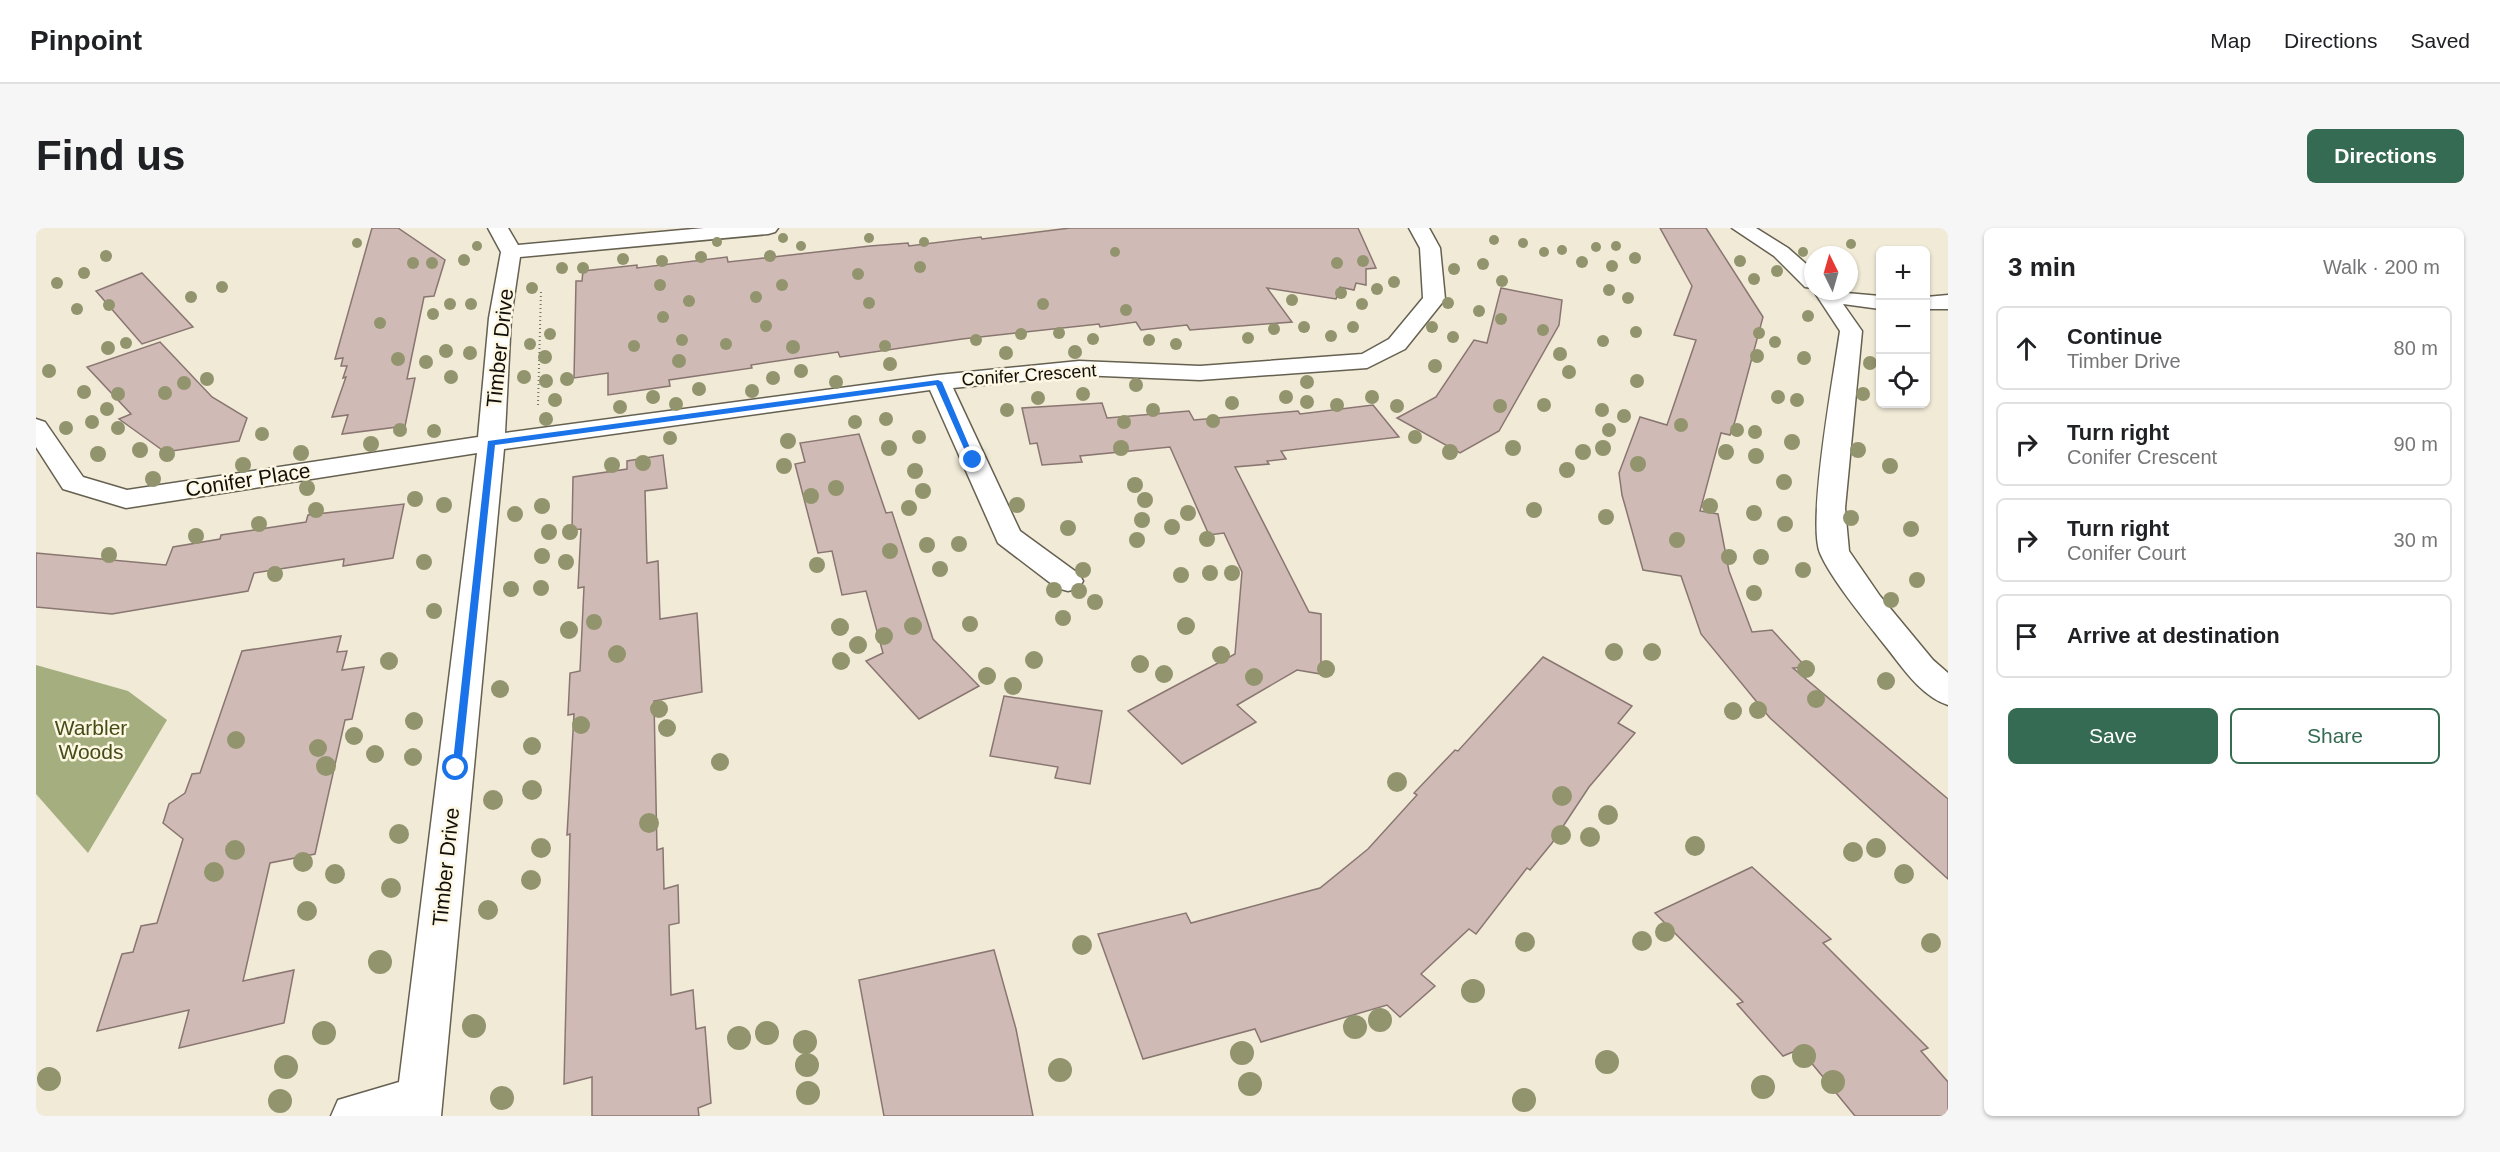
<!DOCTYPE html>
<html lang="en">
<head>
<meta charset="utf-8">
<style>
	body { margin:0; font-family:Helvetica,sans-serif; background:#f6f6f6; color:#202124 }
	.controls { position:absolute; right:18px; top:18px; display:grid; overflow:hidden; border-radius:9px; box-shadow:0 2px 4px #0004 }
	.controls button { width:54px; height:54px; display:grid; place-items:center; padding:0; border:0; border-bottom:2px solid #e0e0e0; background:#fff; color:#202124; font:30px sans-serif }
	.compass { position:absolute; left:1768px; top:18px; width:54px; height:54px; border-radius:50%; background:#fff; box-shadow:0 2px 4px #0004; rotate:355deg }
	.stop { position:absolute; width:18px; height:18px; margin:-14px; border:4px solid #1a73e8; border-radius:50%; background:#fff }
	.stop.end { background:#1a73e8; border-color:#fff; box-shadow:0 2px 6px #0008 }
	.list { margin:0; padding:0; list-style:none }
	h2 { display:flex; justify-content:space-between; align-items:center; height:78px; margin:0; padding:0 24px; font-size:26px }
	h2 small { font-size:20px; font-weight:400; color:#757577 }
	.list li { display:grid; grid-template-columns:39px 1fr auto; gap:18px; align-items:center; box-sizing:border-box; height:84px; margin:0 12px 12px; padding:0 12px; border:2px solid #e0e0e0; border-radius:9px }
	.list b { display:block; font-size:22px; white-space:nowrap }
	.list p { margin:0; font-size:20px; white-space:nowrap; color:#757577 }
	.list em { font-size:20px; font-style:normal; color:#757577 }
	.actions { display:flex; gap:12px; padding:18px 24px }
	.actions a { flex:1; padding:14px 0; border:2px solid #356b52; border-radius:9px; text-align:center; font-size:21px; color:#356b52 }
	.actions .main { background:#356b52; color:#fff }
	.icon { flex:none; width:33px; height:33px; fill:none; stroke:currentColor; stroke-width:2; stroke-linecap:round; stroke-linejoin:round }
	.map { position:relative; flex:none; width:1912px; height:888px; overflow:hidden; border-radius:9px }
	header { display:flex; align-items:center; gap:36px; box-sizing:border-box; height:84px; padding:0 30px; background:#fff; border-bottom:2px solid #e0e0e0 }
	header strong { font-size:28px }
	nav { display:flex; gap:33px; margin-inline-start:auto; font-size:21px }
	.intro { display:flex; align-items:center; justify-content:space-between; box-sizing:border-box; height:144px; padding:0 36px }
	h1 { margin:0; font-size:42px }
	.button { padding:15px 27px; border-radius:9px; background:#356b52; color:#fff; font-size:21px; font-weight:700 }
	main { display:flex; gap:36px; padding:0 36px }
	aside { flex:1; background:#fff; border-radius:9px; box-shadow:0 2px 4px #0004 }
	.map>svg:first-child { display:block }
	.forest { fill:#a4ae7e }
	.building { fill:#d0bab5; stroke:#897671; stroke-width:1.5 }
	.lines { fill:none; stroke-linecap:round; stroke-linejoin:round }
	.minor-casing { stroke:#656050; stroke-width:3 }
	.path { stroke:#777468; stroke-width:2; stroke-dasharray:1 3; stroke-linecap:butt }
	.minor { fill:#fff; fill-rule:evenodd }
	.tree { fill:#92946d }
	.route { fill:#1a73e8 }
	.labels { text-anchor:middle; stroke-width:5; stroke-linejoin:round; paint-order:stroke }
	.far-street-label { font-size:18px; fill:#110f09; stroke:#fdf7e4 }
	.street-label { font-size:21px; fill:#110f09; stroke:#fdf7e4 }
	.park-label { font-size:21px; fill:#454d17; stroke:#fdf7e4 }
</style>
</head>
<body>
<header>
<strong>Pinpoint</strong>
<nav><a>Map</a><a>Directions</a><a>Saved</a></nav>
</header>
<div class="intro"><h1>Find us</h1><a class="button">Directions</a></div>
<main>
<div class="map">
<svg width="1912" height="888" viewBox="0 0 1912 888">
	<rect width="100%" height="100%" fill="#f0ead7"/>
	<path class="forest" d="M0 437 92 463 131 492 52 625 0 566Z"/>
	<g class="building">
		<path d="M336 0H362L409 32 398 68 388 69 371 151 379 150 369 198 306 206 312 187 296 189 310 149 307 150 311 138H305L307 130 299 131Z"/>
		<path d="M1034 0H1322L1340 40 1330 41V57L1320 55 1318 62 1304 59 1300 71 1231 60 1256 94 1154 102 1151 97 1105 102 1100 94 1064 99 1063 96 926 111 804 129 802 124 715 137 716 140 633 152 634 158 572 167V145L538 150 540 53H546L547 43 601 37V40L691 29 692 34 834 18 872 15 873 18 945 9 946 11Z"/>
		<path d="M1624 0H1670L1727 89 1699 193 1694 207 1685 205 1664 283 1682 286 1693 343 1716 404 1736 402 1770 439 1757 440 1912 571V651L1734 490 1665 406 1645 348 1607 342 1586 267 1583 245 1604 189 1631 197 1660 112 1638 107 1656 58Z"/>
		<path d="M106 45 157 99 106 116 60 63Z"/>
		<path d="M1465 60 1526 72 1523 97 1463 203 1424 225 1361 190 1400 169 1438 112 1451 115Z"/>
		<path d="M124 114 176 169 211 190 203 213 129 224 83 191 95 186 51 139Z"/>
		<path d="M1066 175 1071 190 1153 183 1158 192 1262 183 1264 186 1337 177 1363 209 1245 223 1250 231 1231 233 1233 236 1199 239 1273 384 1285 386V446L1261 442 1201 477 1220 494 1146 536 1092 483 1199 426 1206 344 1188 305 1173 307 1134 219 1044 228 1046 234 1006 237 1001 215 994 216 986 180Z"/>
		<path d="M823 206 850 285 856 284 897 411 943 458 883 491 830 433 847 425 830 363 806 367 796 323 782 325 759 236 769 234 764 215Z"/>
		<path d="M627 227 631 260 609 263 611 335 622 333 624 391 661 385 666 464 618 473 621 622 627 620 628 661 642 657 643 695 633 697 635 767 657 762 660 801 669 799 675 875 662 880 663 888H556V849L528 856 534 606 531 607 538 486 532 487 534 445 544 443 548 359 542 360 545 301 536 302 537 249 591 241V233Z"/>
		<path d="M368 276 357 330 307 338 308 331 218 345 212 363 76 386 0 379V325L130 337 137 319 184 311 185 307 270 294 272 287Z"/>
		<path d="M305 408 301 424 311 423 306 442 328 439 316 491 309 492 279 626 234 635 207 753 258 742 248 795 143 820 153 782 61 803 86 726 97 724 105 698 121 695 147 611 127 595 133 576 149 565 156 546 164 545 206 423Z"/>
		<path d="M1507 429 1596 478 1582 495 1599 505 1553 559 1516 615 1494 642 1491 640 1440 706 1433 701 1385 746 1399 758 1364 789 1351 777 1225 814 1219 801 1107 831 1062 706 1150 685 1155 695 1284 660 1332 621 1381 567 1378 565 1419 522 1422 523Z"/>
		<path d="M968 468 1066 483 1054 556 1019 550 1022 539 954 528Z"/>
		<path d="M1716 639 1795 711 1787 715 1892 820 1885 823 1912 854V888H1819L1764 821 1747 828 1701 776 1707 774 1619 685Z"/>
		<path d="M958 722 980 801 997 888H848L823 752Z"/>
	</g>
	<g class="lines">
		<g class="minor-casing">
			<g id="minor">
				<path d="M452 0H472L482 17 668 0H742L739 4 732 6 484 29 475 90 469 205 902 147 1043 133 1164 138 1326 126 1353 111 1387 70 1384 20 1373 0H1393L1404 20 1409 71 1369 121 1331 140 1164 152 1043 147 917 160 984 303 1043 346 1047 353 1043 360 1032 363 1021 360 962 315 894 162 468 221 405 888H295L302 872 363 854 441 225 90 280 27 261 0 219V191L9 194 47 249 91 262 442 209 453 90 465 24Z"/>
				<path d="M1696 0H1720L1752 20 1777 42V60L1769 59 1738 28Z"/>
				<path d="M1777 62 1844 68V81L1807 76 1826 103 1809 280 1813 323 1844 368 1897 432 1912 445V477C1884 468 1865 437 1847 415 1829 392 1795 351 1784 325 1771 294 1798 145 1804 103Z"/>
				<path d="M1912 67V81H1890V69Z"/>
			</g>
		</g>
		<path class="path" d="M502 177 505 62"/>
		<use href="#minor" class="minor"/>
	</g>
	<g class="tree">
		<circle cx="747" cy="10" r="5"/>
		<circle cx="833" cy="10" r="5"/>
		<circle cx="1458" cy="12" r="5"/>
		<circle cx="681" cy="14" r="5"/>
		<circle cx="888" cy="14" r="5"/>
		<circle cx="321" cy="15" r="5"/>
		<circle cx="1487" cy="15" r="5"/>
		<circle cx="1815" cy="16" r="5"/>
		<circle cx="441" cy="18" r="5"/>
		<circle cx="765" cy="18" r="5"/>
		<circle cx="1580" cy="18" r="5"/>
		<circle cx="1560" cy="19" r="5"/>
		<circle cx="1526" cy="22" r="5"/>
		<circle cx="1079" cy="24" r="5"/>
		<circle cx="1508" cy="24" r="5"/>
		<circle cx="1767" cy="24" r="5"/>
		<circle cx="70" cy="28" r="6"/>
		<circle cx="734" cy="28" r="6"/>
		<circle cx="665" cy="29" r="6"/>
		<circle cx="1599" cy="30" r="6"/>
		<circle cx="587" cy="31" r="6"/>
		<circle cx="428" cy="32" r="6"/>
		<circle cx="626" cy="33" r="6"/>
		<circle cx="1327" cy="33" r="6"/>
		<circle cx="1704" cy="33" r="6"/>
		<circle cx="1546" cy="34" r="6"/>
		<circle cx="377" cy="35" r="6"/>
		<circle cx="396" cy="35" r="6"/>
		<circle cx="1301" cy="35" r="6"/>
		<circle cx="1447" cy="36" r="6"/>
		<circle cx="1576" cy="38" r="6"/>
		<circle cx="884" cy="39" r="6"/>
		<circle cx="526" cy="40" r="6"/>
		<circle cx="547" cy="40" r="6"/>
		<circle cx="1418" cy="41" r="6"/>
		<circle cx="1741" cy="43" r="6"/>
		<circle cx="48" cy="45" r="6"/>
		<circle cx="822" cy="46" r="6"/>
		<circle cx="1718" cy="51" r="6"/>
		<circle cx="1466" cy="53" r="6"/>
		<circle cx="1358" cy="54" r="6"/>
		<circle cx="21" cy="55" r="6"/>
		<circle cx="624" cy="57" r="6"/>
		<circle cx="746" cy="57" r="6"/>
		<circle cx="186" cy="59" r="6"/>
		<circle cx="496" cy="60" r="6"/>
		<circle cx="1341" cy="61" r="6"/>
		<circle cx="1573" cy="62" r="6"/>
		<circle cx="1305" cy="65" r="6"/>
		<circle cx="155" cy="69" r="6"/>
		<circle cx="720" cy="69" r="6"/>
		<circle cx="1592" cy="70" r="6"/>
		<circle cx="1256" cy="72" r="6"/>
		<circle cx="653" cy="73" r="6"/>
		<circle cx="833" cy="75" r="6"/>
		<circle cx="1412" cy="75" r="6"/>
		<circle cx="414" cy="76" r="6"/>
		<circle cx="435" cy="76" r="6"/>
		<circle cx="1007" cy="76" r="6"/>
		<circle cx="1326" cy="76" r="6"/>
		<circle cx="73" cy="77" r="6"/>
		<circle cx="41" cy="81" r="6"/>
		<circle cx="1090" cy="82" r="6"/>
		<circle cx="1443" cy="83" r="6"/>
		<circle cx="397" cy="86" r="6"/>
		<circle cx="1772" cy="88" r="6"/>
		<circle cx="627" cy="89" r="6"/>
		<circle cx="1465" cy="91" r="6"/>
		<circle cx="344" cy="95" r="6"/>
		<circle cx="730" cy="98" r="6"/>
		<circle cx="1268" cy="99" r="6"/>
		<circle cx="1317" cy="99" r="6"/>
		<circle cx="1396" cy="99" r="6"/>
		<circle cx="1238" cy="101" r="6"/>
		<circle cx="1507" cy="102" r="6"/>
		<circle cx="1600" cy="104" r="6"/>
		<circle cx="1023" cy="105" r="6"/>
		<circle cx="1723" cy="105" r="6"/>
		<circle cx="514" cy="106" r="6"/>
		<circle cx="985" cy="106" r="6"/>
		<circle cx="1295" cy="108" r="6"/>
		<circle cx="1417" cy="109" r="6"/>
		<circle cx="1212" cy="110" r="6"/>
		<circle cx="1057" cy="111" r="6"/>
		<circle cx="646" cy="112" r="6"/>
		<circle cx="940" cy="112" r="6"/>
		<circle cx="1113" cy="112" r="6"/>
		<circle cx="1567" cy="113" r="6"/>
		<circle cx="1739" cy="114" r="6"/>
		<circle cx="90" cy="115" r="6"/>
		<circle cx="494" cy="116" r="6"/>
		<circle cx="690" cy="116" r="6"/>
		<circle cx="1140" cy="116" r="6"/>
		<circle cx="598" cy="118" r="6"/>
		<circle cx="849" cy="118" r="6"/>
		<circle cx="757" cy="119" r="7"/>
		<circle cx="72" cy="120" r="7"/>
		<circle cx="410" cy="123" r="7"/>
		<circle cx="1039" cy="124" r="7"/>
		<circle cx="434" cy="125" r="7"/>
		<circle cx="970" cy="125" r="7"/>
		<circle cx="1524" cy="126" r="7"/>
		<circle cx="1721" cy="128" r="7"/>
		<circle cx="509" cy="129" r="7"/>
		<circle cx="1768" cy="130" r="7"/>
		<circle cx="362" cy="131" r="7"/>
		<circle cx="643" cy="133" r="7"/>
		<circle cx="390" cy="134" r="7"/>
		<circle cx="1834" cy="135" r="7"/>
		<circle cx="854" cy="136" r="7"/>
		<circle cx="1399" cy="138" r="7"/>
		<circle cx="13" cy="143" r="7"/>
		<circle cx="765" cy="143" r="7"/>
		<circle cx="1533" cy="144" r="7"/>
		<circle cx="415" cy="149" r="7"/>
		<circle cx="488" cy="149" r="7"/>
		<circle cx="737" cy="150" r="7"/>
		<circle cx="171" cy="151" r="7"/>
		<circle cx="531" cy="151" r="7"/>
		<circle cx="510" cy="153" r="7"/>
		<circle cx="1601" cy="153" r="7"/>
		<circle cx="800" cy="154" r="7"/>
		<circle cx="1271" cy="154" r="7"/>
		<circle cx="148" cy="155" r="7"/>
		<circle cx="1100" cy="157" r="7"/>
		<circle cx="663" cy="161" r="7"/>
		<circle cx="716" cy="163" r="7"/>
		<circle cx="48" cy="164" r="7"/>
		<circle cx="129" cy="165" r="7"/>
		<circle cx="82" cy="166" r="7"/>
		<circle cx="1047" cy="166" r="7"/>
		<circle cx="1827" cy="166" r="7"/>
		<circle cx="617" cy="169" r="7"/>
		<circle cx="1250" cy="169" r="7"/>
		<circle cx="1336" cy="169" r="7"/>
		<circle cx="1742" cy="169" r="7"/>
		<circle cx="1002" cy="170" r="7"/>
		<circle cx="519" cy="172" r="7"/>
		<circle cx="1761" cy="172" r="7"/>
		<circle cx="1271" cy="174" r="7"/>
		<circle cx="1196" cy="175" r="7"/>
		<circle cx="640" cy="176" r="7"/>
		<circle cx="1301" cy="177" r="7"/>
		<circle cx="1508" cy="177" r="7"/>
		<circle cx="1361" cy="178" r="7"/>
		<circle cx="1464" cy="178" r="7"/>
		<circle cx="584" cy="179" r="7"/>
		<circle cx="71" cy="181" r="7"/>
		<circle cx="971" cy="182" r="7"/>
		<circle cx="1117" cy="182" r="7"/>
		<circle cx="1566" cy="182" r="7"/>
		<circle cx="1588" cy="188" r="7"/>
		<circle cx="510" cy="191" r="7"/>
		<circle cx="850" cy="191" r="7"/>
		<circle cx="1177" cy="193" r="7"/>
		<circle cx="56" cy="194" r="7"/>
		<circle cx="819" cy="194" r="7"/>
		<circle cx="1088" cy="194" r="7"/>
		<circle cx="1645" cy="197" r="7"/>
		<circle cx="30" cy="200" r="7"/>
		<circle cx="82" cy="200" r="7"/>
		<circle cx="364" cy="202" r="7"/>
		<circle cx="1573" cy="202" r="7"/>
		<circle cx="1701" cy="202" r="7"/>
		<circle cx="398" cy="203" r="7"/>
		<circle cx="1719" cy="204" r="7"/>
		<circle cx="226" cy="206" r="7"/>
		<circle cx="883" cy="209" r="7"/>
		<circle cx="1379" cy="209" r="7"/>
		<circle cx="634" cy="210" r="7"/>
		<circle cx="752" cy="213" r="8"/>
		<circle cx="1756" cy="214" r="8"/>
		<circle cx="335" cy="216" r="8"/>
		<circle cx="853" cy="220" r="8"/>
		<circle cx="1085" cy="220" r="8"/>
		<circle cx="1477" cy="220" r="8"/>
		<circle cx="1567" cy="220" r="8"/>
		<circle cx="104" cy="222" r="8"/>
		<circle cx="1822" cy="222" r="8"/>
		<circle cx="1414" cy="224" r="8"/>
		<circle cx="1547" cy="224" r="8"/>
		<circle cx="1690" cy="224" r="8"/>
		<circle cx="265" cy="225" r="8"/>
		<circle cx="62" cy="226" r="8"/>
		<circle cx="131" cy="226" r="8"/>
		<circle cx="1720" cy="228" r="8"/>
		<circle cx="607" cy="235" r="8"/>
		<circle cx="1602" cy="236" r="8"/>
		<circle cx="207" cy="237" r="8"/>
		<circle cx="576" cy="237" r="8"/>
		<circle cx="748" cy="238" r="8"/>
		<circle cx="1854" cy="238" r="8"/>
		<circle cx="1531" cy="242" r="8"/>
		<circle cx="879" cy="243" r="8"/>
		<circle cx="117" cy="251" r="8"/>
		<circle cx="1748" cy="254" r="8"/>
		<circle cx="1099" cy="257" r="8"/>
		<circle cx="271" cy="260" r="8"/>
		<circle cx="800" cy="260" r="8"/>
		<circle cx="887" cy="263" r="8"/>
		<circle cx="775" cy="268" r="8"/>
		<circle cx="379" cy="271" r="8"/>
		<circle cx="1109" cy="272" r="8"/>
		<circle cx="408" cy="277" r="8"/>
		<circle cx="981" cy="277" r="8"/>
		<circle cx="506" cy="278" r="8"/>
		<circle cx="1674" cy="278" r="8"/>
		<circle cx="873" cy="280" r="8"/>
		<circle cx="280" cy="282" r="8"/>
		<circle cx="1498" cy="282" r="8"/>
		<circle cx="1152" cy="285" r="8"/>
		<circle cx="1718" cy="285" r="8"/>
		<circle cx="479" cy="286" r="8"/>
		<circle cx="1570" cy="289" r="8"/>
		<circle cx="1815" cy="290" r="8"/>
		<circle cx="1106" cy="292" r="8"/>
		<circle cx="223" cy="296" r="8"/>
		<circle cx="1749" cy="296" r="8"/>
		<circle cx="1136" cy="299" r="8"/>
		<circle cx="1032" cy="300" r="8"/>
		<circle cx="1875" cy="301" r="8"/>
		<circle cx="513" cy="304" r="8"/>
		<circle cx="534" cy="304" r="8"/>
		<circle cx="160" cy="308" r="8"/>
		<circle cx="1171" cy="311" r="8"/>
		<circle cx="1101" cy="312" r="8"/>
		<circle cx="1641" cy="312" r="8"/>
		<circle cx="923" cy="316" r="8"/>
		<circle cx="891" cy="317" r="8"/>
		<circle cx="854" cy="323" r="8"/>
		<circle cx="73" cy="327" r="8"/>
		<circle cx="506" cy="328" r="8"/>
		<circle cx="1693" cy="329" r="8"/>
		<circle cx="1725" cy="329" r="8"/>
		<circle cx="388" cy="334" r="8"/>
		<circle cx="530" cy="334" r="8"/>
		<circle cx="781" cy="337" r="8"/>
		<circle cx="904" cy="341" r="8"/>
		<circle cx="1047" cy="342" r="8"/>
		<circle cx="1767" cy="342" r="8"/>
		<circle cx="1174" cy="345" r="8"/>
		<circle cx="1196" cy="345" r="8"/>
		<circle cx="239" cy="346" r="8"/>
		<circle cx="1145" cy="347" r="8"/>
		<circle cx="1881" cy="352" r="8"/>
		<circle cx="505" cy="360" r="8"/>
		<circle cx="475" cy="361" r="8"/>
		<circle cx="1018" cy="362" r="8"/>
		<circle cx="1043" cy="363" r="8"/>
		<circle cx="1718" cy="365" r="8"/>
		<circle cx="1855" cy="372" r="8"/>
		<circle cx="1059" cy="374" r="8"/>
		<circle cx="398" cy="383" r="8"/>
		<circle cx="1027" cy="390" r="8"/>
		<circle cx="558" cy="394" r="8"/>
		<circle cx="934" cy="396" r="8"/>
		<circle cx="877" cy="398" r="9"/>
		<circle cx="1150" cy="398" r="9"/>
		<circle cx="804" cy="399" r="9"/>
		<circle cx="533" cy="402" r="9"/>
		<circle cx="848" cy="408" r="9"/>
		<circle cx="822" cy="417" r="9"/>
		<circle cx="1578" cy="424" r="9"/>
		<circle cx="1616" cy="424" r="9"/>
		<circle cx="581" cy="426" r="9"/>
		<circle cx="1185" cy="427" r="9"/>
		<circle cx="998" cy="432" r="9"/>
		<circle cx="353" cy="433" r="9"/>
		<circle cx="805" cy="433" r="9"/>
		<circle cx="1104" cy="436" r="9"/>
		<circle cx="1290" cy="441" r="9"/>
		<circle cx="1770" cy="441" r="9"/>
		<circle cx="1128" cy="446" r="9"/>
		<circle cx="951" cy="448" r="9"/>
		<circle cx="1218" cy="449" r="9"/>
		<circle cx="1850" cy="453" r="9"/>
		<circle cx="977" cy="458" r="9"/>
		<circle cx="464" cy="461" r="9"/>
		<circle cx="1780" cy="471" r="9"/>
		<circle cx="623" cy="481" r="9"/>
		<circle cx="1722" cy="482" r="9"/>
		<circle cx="1697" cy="483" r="9"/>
		<circle cx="378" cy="493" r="9"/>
		<circle cx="545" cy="497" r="9"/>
		<circle cx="631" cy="500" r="9"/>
		<circle cx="318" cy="508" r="9"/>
		<circle cx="200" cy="512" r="9"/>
		<circle cx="496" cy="518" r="9"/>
		<circle cx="282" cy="520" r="9"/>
		<circle cx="339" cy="526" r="9"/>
		<circle cx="377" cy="529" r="9"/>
		<circle cx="684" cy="534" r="9"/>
		<circle cx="290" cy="538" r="10"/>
		<circle cx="1361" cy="554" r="10"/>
		<circle cx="496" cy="562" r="10"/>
		<circle cx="1526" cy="568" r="10"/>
		<circle cx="457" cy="572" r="10"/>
		<circle cx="1572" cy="587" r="10"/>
		<circle cx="613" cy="595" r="10"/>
		<circle cx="363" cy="606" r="10"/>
		<circle cx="1525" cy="607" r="10"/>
		<circle cx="1554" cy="609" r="10"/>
		<circle cx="1659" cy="618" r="10"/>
		<circle cx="505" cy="620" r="10"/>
		<circle cx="1840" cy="620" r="10"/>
		<circle cx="199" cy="622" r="10"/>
		<circle cx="1817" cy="624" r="10"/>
		<circle cx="267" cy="634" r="10"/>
		<circle cx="178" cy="644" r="10"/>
		<circle cx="299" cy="646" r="10"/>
		<circle cx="1868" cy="646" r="10"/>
		<circle cx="495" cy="652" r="10"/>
		<circle cx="355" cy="660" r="10"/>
		<circle cx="452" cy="682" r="10"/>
		<circle cx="271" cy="683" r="10"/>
		<circle cx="1629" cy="704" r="10"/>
		<circle cx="1606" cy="713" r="10"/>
		<circle cx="1489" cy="714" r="10"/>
		<circle cx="1895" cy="715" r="10"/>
		<circle cx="1046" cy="717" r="10"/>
		<circle cx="344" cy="734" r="12"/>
		<circle cx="1437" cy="763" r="12"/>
		<circle cx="1344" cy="792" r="12"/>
		<circle cx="438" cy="798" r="12"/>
		<circle cx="1319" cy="799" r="12"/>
		<circle cx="288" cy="805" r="12"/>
		<circle cx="731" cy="805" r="12"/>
		<circle cx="703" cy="810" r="12"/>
		<circle cx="769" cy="814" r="12"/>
		<circle cx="1206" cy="825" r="12"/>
		<circle cx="1768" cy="828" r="12"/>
		<circle cx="1571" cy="834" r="12"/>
		<circle cx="771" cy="837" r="12"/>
		<circle cx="250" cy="839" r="12"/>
		<circle cx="1024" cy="842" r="12"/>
		<circle cx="13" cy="851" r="12"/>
		<circle cx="1797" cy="854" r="12"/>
		<circle cx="1214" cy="856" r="12"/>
		<circle cx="1727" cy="859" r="12"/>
		<circle cx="772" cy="865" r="12"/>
		<circle cx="466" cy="870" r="12"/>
		<circle cx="1488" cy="872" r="12"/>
		<circle cx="244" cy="873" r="12"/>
	</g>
	<path class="route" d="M902 152 906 154 940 234 933 232 900 157 459 217 425 540 420 545 416 543 452 213Z"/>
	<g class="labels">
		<g class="far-street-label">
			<text transform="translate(993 147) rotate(-4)" y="6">Conifer Crescent</text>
		</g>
		<g class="street-label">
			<text transform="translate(464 120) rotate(-84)" y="7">Timber Drive</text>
			<text transform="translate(212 252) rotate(-9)" y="7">Conifer Place</text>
			<text transform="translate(410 639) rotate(-84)" y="7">Timber Drive</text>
		</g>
		<g class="park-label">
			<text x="55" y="507">Warbler<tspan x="55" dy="24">Woods</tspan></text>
		</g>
	</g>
</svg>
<div class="controls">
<button>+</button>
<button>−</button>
<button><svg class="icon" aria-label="locate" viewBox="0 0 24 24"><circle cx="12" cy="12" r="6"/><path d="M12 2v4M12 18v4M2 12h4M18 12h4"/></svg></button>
</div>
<svg class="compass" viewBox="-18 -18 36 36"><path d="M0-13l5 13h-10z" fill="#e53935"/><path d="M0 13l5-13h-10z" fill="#757577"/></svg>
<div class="stop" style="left:420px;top:540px"></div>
<div class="stop end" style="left:937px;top:232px"></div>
</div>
<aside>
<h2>3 min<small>Walk · 200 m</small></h2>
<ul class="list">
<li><svg class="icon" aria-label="ahead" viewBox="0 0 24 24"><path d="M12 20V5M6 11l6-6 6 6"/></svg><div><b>Continue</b><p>Timber Drive</p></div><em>80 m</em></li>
<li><svg class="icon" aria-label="right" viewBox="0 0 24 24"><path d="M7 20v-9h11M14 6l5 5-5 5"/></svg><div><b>Turn right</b><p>Conifer Crescent</p></div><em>90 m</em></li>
<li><svg class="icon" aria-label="right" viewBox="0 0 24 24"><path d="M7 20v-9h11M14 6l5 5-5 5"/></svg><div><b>Turn right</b><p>Conifer Court</p></div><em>30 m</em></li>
<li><svg class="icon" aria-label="arrive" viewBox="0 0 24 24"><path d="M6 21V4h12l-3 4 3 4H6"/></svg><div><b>Arrive at destination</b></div></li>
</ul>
<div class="actions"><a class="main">Save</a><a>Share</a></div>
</aside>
</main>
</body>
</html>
